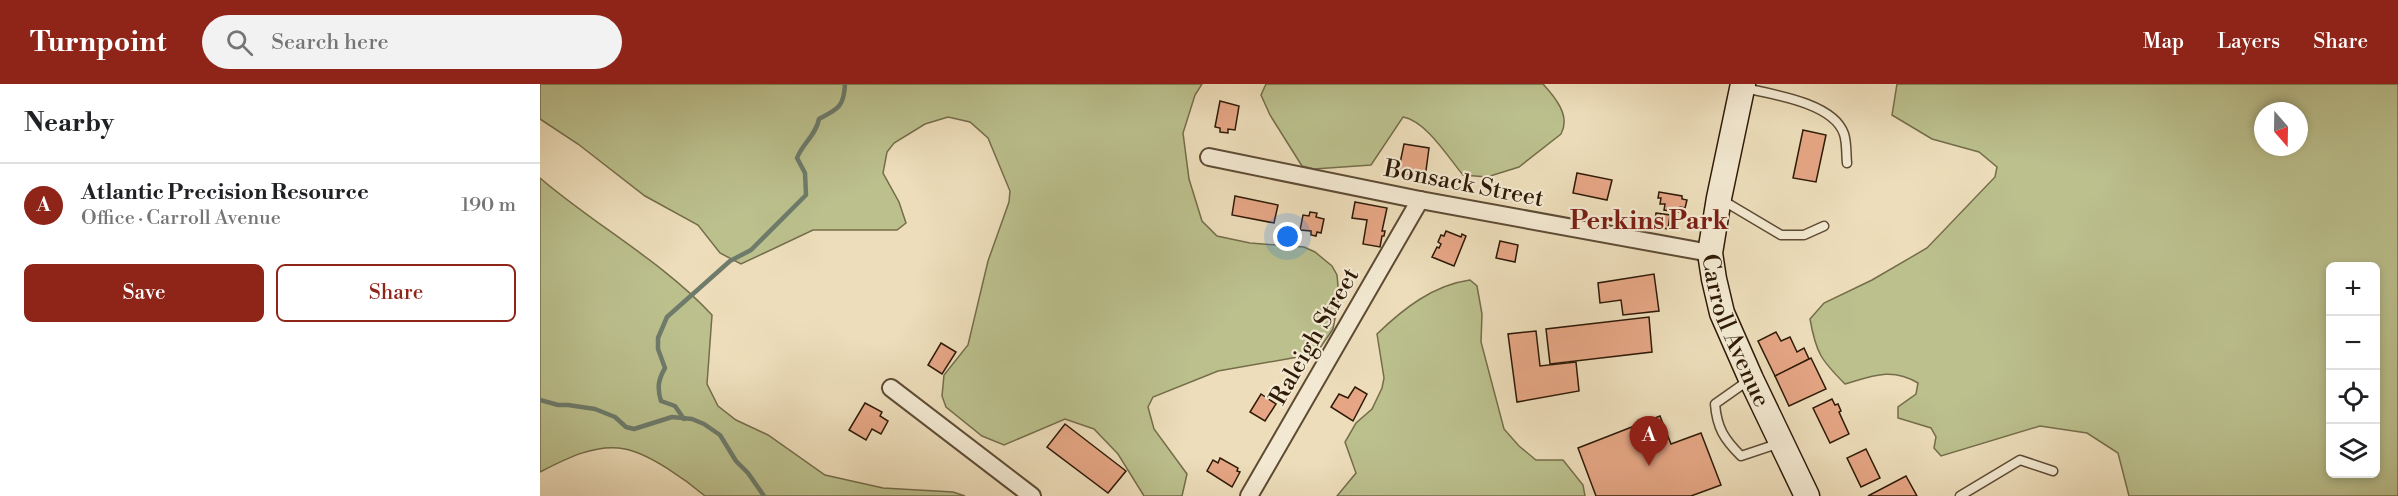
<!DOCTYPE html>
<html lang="en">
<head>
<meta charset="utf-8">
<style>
	body { margin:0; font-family:"Libre Bodoni",serif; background:#f2f2f2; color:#202124 }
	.controls { position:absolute; right:18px; bottom:18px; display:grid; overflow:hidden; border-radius:9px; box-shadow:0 3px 9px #0003 }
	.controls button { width:54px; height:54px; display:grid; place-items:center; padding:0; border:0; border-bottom:2px solid #e0e0e0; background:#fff; color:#202124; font:30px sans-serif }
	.compass { position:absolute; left:1714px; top:18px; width:54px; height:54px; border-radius:50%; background:#fff; box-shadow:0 3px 9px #0003; rotate:160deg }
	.you { position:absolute; left:748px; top:153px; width:21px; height:21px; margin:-15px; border:4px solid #fff; border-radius:50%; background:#1a73e8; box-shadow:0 0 0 9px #1a73e833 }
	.badge { display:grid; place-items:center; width:39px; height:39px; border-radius:50%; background:#8f2418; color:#fff; font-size:20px; font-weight:700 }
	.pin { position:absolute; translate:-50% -50px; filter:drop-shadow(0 2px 3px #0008) }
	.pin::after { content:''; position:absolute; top:32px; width:21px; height:18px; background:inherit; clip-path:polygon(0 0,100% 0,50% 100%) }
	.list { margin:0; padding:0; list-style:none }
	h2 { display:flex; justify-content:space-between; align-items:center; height:78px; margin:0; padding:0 24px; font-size:26px }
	h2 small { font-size:20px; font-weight:400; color:#757577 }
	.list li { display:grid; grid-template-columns:39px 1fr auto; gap:18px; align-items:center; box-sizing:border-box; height:84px; padding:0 24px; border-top:2px solid #e0e0e0 }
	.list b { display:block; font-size:22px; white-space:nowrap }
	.list p { margin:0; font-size:20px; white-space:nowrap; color:#757577 }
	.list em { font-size:20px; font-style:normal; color:#757577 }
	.actions { display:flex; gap:12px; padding:18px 24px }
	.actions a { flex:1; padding:14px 0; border:2px solid #8f2418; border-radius:9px; text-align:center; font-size:21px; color:#8f2418 }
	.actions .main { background:#8f2418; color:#fff }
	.icon { flex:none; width:33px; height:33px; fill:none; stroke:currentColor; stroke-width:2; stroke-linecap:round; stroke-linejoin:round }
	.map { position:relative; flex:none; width:1858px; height:412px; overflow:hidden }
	header { display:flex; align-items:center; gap:36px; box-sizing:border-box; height:84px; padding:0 30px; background:#8f2418; color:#fff }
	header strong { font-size:28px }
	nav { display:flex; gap:33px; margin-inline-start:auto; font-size:21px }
	.search { width:420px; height:54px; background:#f2f2f2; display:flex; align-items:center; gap:15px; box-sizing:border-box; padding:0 21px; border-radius:33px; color:#757577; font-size:22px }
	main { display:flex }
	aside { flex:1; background:#fff }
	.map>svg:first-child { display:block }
	.green { fill:#bbc08d; stroke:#746d4a; stroke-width:1.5; fill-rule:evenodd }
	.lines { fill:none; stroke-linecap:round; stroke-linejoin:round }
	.stream { stroke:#6e7b6b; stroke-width:4.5 }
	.building { fill:#e6a685; stroke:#2e1a07; stroke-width:1.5 }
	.lane-casing { stroke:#5e4b34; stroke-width:11 }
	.street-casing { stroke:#5e4b34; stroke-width:20 }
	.secondary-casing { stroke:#2e1a07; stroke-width:27 }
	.lane { stroke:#f3e9d2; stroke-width:8 }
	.street { stroke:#f3e9d2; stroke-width:16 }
	.secondary { stroke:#f3e9d2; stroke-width:24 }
	.labels { text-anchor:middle; stroke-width:4.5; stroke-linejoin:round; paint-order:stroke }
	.street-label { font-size:24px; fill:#2e1a07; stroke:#f3e9d2 }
	.neighbourhood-label { font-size:26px; font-weight:bold; fill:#7a1f14; stroke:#f3e9d2 }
</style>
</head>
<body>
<header>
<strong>Turnpoint</strong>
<div class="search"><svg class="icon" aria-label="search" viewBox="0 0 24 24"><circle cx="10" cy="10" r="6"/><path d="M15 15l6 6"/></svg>Search here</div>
<nav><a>Map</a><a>Layers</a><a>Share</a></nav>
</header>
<main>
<aside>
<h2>Nearby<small></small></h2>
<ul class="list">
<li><span class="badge">A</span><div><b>Atlantic Precision Resource</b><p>Office · Carroll Avenue</p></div><em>190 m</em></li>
</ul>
<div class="actions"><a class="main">Save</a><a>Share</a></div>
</aside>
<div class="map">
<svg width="1858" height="412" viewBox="0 0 1858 412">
	<rect width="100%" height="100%" fill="#edddba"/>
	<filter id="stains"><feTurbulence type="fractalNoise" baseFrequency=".00333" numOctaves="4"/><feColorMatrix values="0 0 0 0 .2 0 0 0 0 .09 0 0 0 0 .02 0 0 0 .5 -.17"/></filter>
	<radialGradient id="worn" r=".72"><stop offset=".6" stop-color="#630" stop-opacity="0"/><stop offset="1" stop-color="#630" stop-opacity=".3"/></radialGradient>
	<g class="green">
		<path d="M0 0H662L655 11 643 49 649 95 662 137 677 152 710 159 764 163 775 168 792 182 797 191 799 213 793 245 780 264 758 273 678 287 613 313 608 323 614 345 647 390 642 412H604L578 370 554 345 525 335 464 361 442 352 406 323 402 312 404 291 428 261 448 177 469 118 470 107 448 54 430 38 408 33 385 40 354 59 347 68 343 89 359 118 366 139 357 146H273L201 180 180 169 158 141 105 112 38 60 0 35Z"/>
		<path d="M726 0H1003C1015 13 1031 32 1021 50L979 83 947 93 923 91C908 73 886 37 863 33L831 81 774 85 762 82 730 31 721 11Z"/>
		<path d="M1357 0H1858V412H1589L1578 369 1547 349 1500 342 1401 372 1394 364 1396 353 1391 344 1358 334V323L1376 310 1378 299C1352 283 1332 292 1305 300 1281 276 1276 269 1270 235L1284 219 1332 196 1387 164 1455 93 1457 83 1439 68 1392 55 1352 31ZM1723 27H1759V63H1723ZM1790 183H1836V390H1790Z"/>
		<path d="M0 94C56 142 122 177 172 231L167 300 178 322 196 336 228 351 285 391 343 404 413 408 425 412H165C146 396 110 370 85 365 56 359 25 375 0 388Z"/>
		<path d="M930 196 937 202 942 230 941 258 964 345 979 362 996 376H1023L1043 401 1045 412H797L816 389 805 358 816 339 832 325 842 304 844 294 837 250C863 225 893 201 930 196Z"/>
	</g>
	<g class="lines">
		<g class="stream">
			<path d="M0 316 18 321H28L55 325 75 333 86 343 94 345 132 333 152 335 164 340 180 351 196 377 208 389 224 412"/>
			<path d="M144 335 135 322 121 317C117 304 118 296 125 284L118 265V254L127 233 190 177 211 166 266 111 265 89 257 74C263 59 276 51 279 35 298 25 304 23 305 0"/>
		</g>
	</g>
	<g class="building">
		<path d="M680 17 699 22 695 46 688 45V49L680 48V44L675 43Z"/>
		<path d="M1263 46 1286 51 1276 98 1253 94Z"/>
		<path d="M864 60 889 64 885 94 858 89Z"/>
		<path d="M1037 89 1072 96 1067 116 1033 109Z"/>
		<path d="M1119 108 1142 112V115L1147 116 1145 124 1140 123 1139 128 1124 126 1125 120H1120L1121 114H1118Z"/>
		<path d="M695 112 738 121 734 139 692 131Z"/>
		<path d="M815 118 847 124 842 147H845L844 152H842L840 163 823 160 827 136 812 134Z"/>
		<path d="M770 128 777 129 776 133 784 135 781 149 777 148 776 152 771 151V147L760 146 763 131 769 132Z"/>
		<path d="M1116 129 1130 131 1128 145 1114 142Z"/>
		<path d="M906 147 921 153 922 150 926 152 914 182 892 173 897 163 899 164 901 160 898 158 901 151 904 152Z"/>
		<path d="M960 157 978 161 975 178 956 174Z"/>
		<path d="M1114 190 1119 227 1083 231 1081 216 1060 219 1058 199Z"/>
		<path d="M1109 233 1112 268 1010 280 1006 245Z"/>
		<path d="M996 247 1000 282 1036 278 1039 307 977 318 968 250Z"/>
		<path d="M1236 248 1241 257 1250 253 1257 268 1264 264 1269 275 1235 292 1218 257Z"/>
		<path d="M401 259 416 268 402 290 388 281Z"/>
		<path d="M1271 274 1286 305 1249 322 1235 292Z"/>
		<path d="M815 303 827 310 813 337 791 323 799 310 808 314Z"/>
		<path d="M721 310 736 320 725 337 710 328Z"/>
		<path d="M1292 315 1295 321 1298 320 1301 327 1299 328 1309 350 1290 359 1273 324Z"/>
		<path d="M325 319 342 328 340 332 348 337 341 350 332 345 326 356 309 346Z"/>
		<path d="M1120 332 1131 360 1161 349 1181 401 1151 412H1056L1038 364Z"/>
		<path d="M525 340 586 387 568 409 507 363Z"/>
		<path d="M1326 365 1340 394 1321 403 1307 374Z"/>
		<path d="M680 374 698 384 697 387 700 388 692 403 667 387 673 376 678 379Z"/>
		<path d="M1366 392 1377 412H1328Z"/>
	</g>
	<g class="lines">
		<g class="lane-casing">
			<g id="lane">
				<path d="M1204 4C1232 10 1294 19 1304 50 1307 59 1306 70 1307 79"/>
				<path d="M1182 116 1241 151H1264L1284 142"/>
				<path d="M1209 296 1175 320C1177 344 1184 355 1201 372L1240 359"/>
				<path d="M1420 412 1480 376 1513 387"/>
			</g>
		</g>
		<g class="street-casing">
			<g id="street">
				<path d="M669 73 880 116 1170 169"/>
				<path d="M351 304 492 412"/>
				<path d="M709 412 880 116"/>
			</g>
		</g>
		<g class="secondary-casing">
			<g id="secondary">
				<path id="s1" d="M1203 0 1179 114 1170 169 1174 195 1182 229 1211 295 1267 412"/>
			</g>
		</g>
		<use href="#lane" class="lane"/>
		<use href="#street" class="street"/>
		<use href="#secondary" class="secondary"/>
	</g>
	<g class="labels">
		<g class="street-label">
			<text transform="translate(924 99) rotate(11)" y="8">Bonsack Street</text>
			<text dy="8" stroke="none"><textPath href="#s1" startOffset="254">Carroll Avenue</textPath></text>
			<text transform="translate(774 252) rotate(-60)" y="8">Raleigh Street</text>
		</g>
		<g class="neighbourhood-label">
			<text x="1109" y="145">Perkins Park</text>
		</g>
	</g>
	<rect width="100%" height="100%" filter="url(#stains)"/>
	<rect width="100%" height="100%" fill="url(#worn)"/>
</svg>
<div class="controls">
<button>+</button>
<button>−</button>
<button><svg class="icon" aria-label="locate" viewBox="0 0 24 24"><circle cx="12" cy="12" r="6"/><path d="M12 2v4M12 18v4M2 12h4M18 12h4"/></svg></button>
<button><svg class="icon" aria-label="layers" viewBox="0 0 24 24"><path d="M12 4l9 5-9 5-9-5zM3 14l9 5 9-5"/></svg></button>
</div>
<svg class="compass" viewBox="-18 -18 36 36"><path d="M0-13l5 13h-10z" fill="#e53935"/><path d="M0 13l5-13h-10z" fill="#757577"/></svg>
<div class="you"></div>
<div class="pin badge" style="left:1109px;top:382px">A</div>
</div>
</main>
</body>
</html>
